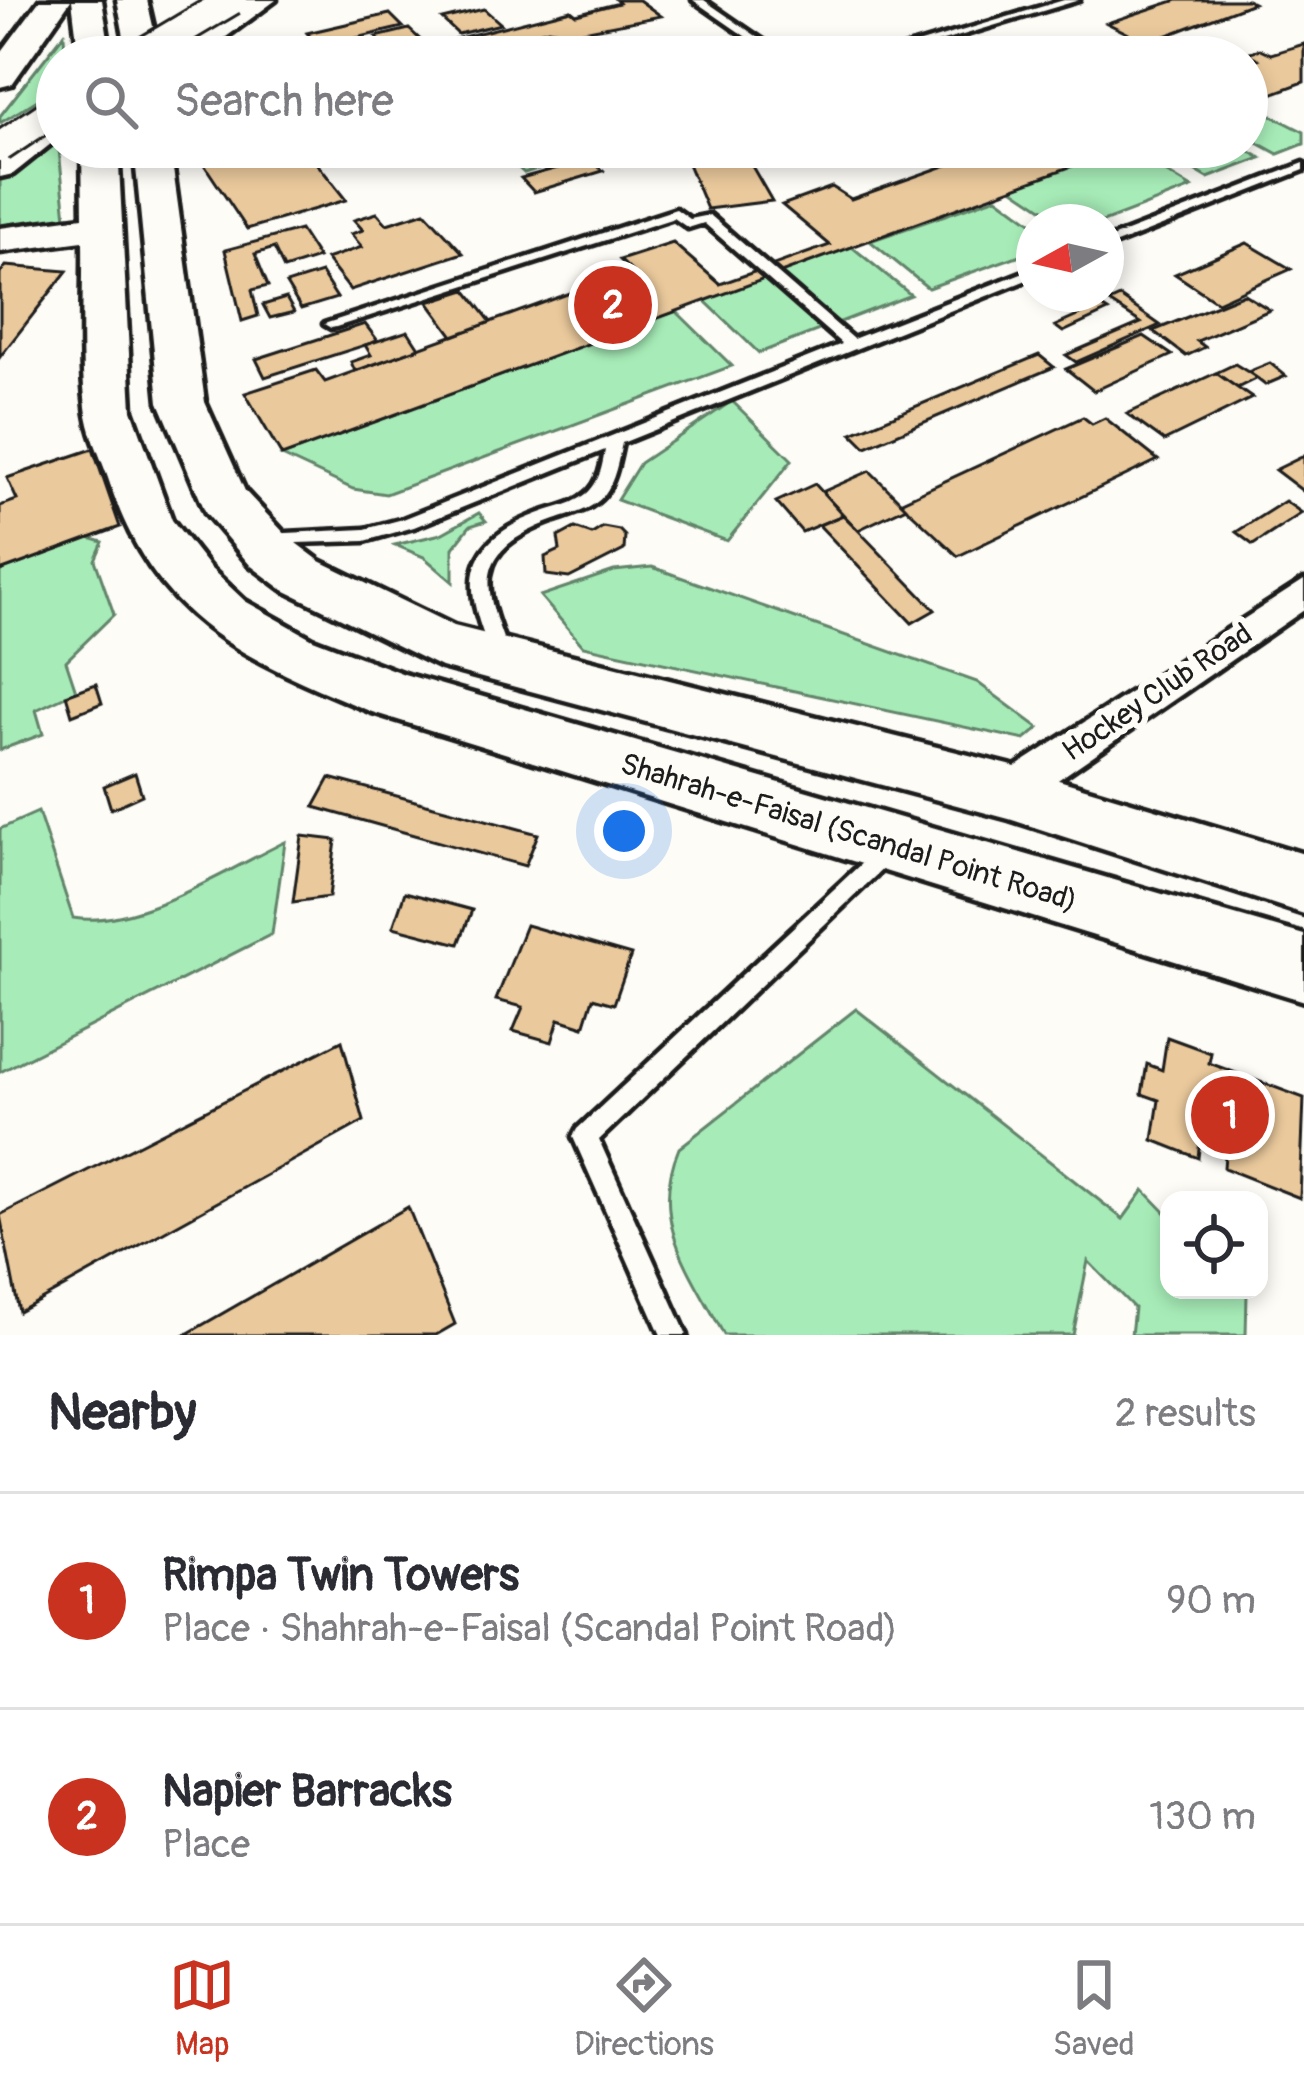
<!DOCTYPE html>
<html lang="en">
<head>
<meta charset="utf-8">
<style>
	body { margin:0; font-family:Pangolin,sans-serif; background:#f2f2f3; color:#2b2b33 }
	.controls { position:absolute; right:36px; bottom:36px; display:grid; overflow:hidden; border-radius:24px; box-shadow:0 6px 18px #0003 }
	.controls button { width:108px; height:108px; display:grid; place-items:center; padding:0; border:0; border-bottom:3px solid #e1e1e2; background:#fff; color:#2b2b33; font:60px sans-serif }
	.compass { position:absolute; left:1016px; top:204px; width:108px; height:108px; border-radius:50%; background:#fff; box-shadow:0 6px 18px #0003; rotate:262deg }
	.you { position:absolute; left:624px; top:831px; width:42px; height:42px; margin:-30px; border:9px solid #fff; border-radius:50%; background:#1a73e8; box-shadow:0 0 0 18px #1a73e833 }
	.badge { display:grid; place-items:center; width:78px; height:78px; border-radius:50%; background:#c8321e; color:#fff; font-size:39px; font-weight:700 }
	.pin { position:absolute; translate:-50% -50%; border:6px solid #fff; box-shadow:0 3px 12px #0006 }
	.list { margin:0; padding:0; list-style:none }
	h2 { display:flex; justify-content:space-between; align-items:center; height:156px; margin:0; padding:0 48px; font-size:51px }
	h2 small { font-size:39px; font-weight:400; color:#7c7c81 }
	.list li { display:grid; grid-template-columns:78px 1fr auto; gap:36px; align-items:center; box-sizing:border-box; height:216px; padding:0 48px; border-top:3px solid #e1e1e2 }
	.list b { display:block; font-size:45px; white-space:nowrap }
	.list p { margin:0; font-size:39px; white-space:nowrap; color:#7c7c81 }
	.list em { font-size:39px; font-style:normal; color:#7c7c81 }
	.icon { flex:none; width:66px; height:66px; fill:none; stroke:currentColor; stroke-width:2; stroke-linecap:round; stroke-linejoin:round }
	.map { position:relative; flex:none; width:1304px; height:1335px; overflow:hidden }
	.search { position:absolute; background:#fff; box-shadow:0 6px 18px #0003; left:36px; right:36px; top:36px; height:132px; display:flex; align-items:center; gap:30px; box-sizing:border-box; padding:0 42px; border-radius:66px; color:#7c7c81; font-size:45px }
	.sheet { height:588px; background:#fff }
	nav { display:flex; justify-content:space-around; align-items:center; box-sizing:border-box; height:168px; border-top:3px solid #e1e1e2; background:#fff; font-size:33px; color:#7c7c81 }
	nav a { display:grid; justify-items:center; gap:6px }
	nav .on { color:#c8321e }
	.map>svg:first-child { display:block }
	.green { fill:#a7ecb8; stroke:#62846a; stroke-width:3 }
	.building { fill:#eac99c; stroke:#1c1c1c; stroke-width:3 }
	.lines { fill:none; stroke-linecap:round; stroke-linejoin:round }
	.service-casing { stroke:#1c1c1c; stroke-width:9 }
	.minor-casing { stroke:#1c1c1c; stroke-width:9 }
	.trunk-casing { stroke:#1c1c1c; stroke-width:9 }
	.service { fill:#fdfcf7; fill-rule:evenodd }
	.minor { fill:#fdfcf7; fill-rule:evenodd }
	.trunk { fill:#fdfcf7; fill-rule:evenodd }
	.secondary-bridge-casing { stroke:#1c1c1c; stroke-width:34; stroke-linecap:butt }
	.secondary-bridge { stroke:#fdfcf7; stroke-width:28 }
	.labels { text-anchor:middle; stroke-width:12; stroke-linejoin:round; paint-order:stroke }
	.street-label { font-size:30px; fill:#1c1c1c; stroke:#fdfcf7 }
</style>
</head>
<body>
<div class="map">
<svg width="1304" height="1335" viewBox="0 0 1304 1335">
	<rect width="100%" height="100%" fill="#fdfcf7"/>
	<filter id="ink" filterUnits="userSpaceOnUse"><feTurbulence type="fractalNoise" baseFrequency=".00833" numOctaves="2"/><feDisplacementMap in="SourceGraphic" scale="24" xChannelSelector="R" yChannelSelector="G"/><feConvolveMatrix kernelMatrix="1 2 1 2 8 2 1 2 1" color-interpolation-filters="sRGB"/></filter>
	<g filter="url(#ink)">
		<g class="green">
			<path d="M64 34 65 57H57V88L0 123V116Z"/>
			<path d="M1247 103 1304 132V144L1278 154 1247 137Z"/>
			<path d="M57 130 66 218 0 230V179Z"/>
			<path d="M496 147H609L524 173Z"/>
			<path d="M1124 147 1192 188 1103 222H1063L1011 187Z"/>
			<path d="M1156 147H1241L1261 158 1208 178Z"/>
			<path d="M997 197 1034 224V250L928 288 870 241Z"/>
			<path d="M852 247 911 295 759 353 704 300Z"/>
			<path d="M676 311 732 366 386 494 353 489 282 456Z"/>
			<path d="M732 401 792 460 727 541 617 500 640 463Z"/>
			<path d="M479 513 486 521 470 526 453 548V582L424 557 395 545 441 534Z"/>
			<path d="M89 538 103 542 95 560 114 614 66 661 76 691 36 710 43 734 0 750V571Z"/>
			<path d="M652 567 977 682 1039 728 1025 740 583 646 540 596 614 571Z"/>
			<path d="M38 812 73 918C137 929 226 870 285 842L272 934 0 1072V829Z"/>
			<path d="M856 1009 1123 1219 1144 1190 1169 1216V1290H1242L1247 1294 1246 1335H1131L1134 1308 1088 1261 1073 1335H724C691 1272 648 1221 679 1148Z"/>
		</g>
		<g class="building">
			<path d="M616 0H639L661 16 573 33 548 29 486 46 492 51 467 57H439L427 46 571 10 576 14 619 3Z"/>
			<path d="M1177 0H1247L1253 3 1147 43 1107 23Z"/>
			<path d="M484 9 501 24 458 34 442 19Z"/>
			<path d="M390 14 403 27 319 47 307 33Z"/>
			<path d="M409 29 427 46 439 57H396L376 37Z"/>
			<path d="M1304 44V82L1247 103V63L1258 59 1247 53 1260 49 1271 54Z"/>
			<path d="M249 147H304L346 200 247 229 201 160Z"/>
			<path d="M681 147H741L772 201 707 209Z"/>
			<path d="M998 147H1124L282 456 245 393 316 370 325 382 631 271 620 260 673 243 720 284 830 245 782 205 832 187 851 199Z"/>
			<path d="M591 159 603 171 534 192 521 178Z"/>
			<path d="M425 212 463 253 350 290 326 259 362 247 351 234 363 230 354 220 377 213 387 224Z"/>
			<path d="M300 230 318 258 284 269 274 248 255 254 268 286 252 290 258 316 242 321 225 250Z"/>
			<path d="M1247 243 1291 269 1217 302 1175 274Z"/>
			<path d="M6 266 67 271 0 357V273Z"/>
			<path d="M321 273 337 298 301 309 286 284Z"/>
			<path d="M466 290 491 322 453 336 428 302Z"/>
			<path d="M1244 294 1270 310 1197 341 1205 347 1186 356 1153 331Z"/>
			<path d="M1120 297 1160 325 1076 362 1066 355 1141 323 1109 302Z"/>
			<path d="M286 298 294 312 270 318 263 305Z"/>
			<path d="M1100 306 1108 311 1063 332 1055 326Z"/>
			<path d="M365 324 378 341 265 377 256 359Z"/>
			<path d="M408 331 419 348 355 371 351 362 371 355 365 345Z"/>
			<path d="M1144 336 1172 355 1094 391 1066 369Z"/>
			<path d="M1039 355 1054 367 866 447 852 433Z"/>
			<path d="M1270 363 1286 376 1265 385 1248 372Z"/>
			<path d="M1235 364 1248 372 1257 378 1237 388 1216 373Z"/>
			<path d="M1216 373 1252 398 1164 441 1127 414Z"/>
			<path d="M1083 417 1092 424 1105 418 1158 460 958 556 900 502Z"/>
			<path d="M93 449 120 527 0 571V506L17 500 7 478Z"/>
			<path d="M1304 456V492L1275 470Z"/>
			<path d="M870 471 906 507 858 530 822 492Z"/>
			<path d="M815 484 843 515 802 532 776 502Z"/>
			<path d="M1285 501 1302 513 1253 545 1236 532Z"/>
			<path d="M843 515 858 530 935 610 912 623 819 525Z"/>
			<path d="M603 527 619 530 625 536 624 550 569 578 546 575 545 557 560 550 558 537 575 528 592 534Z"/>
			<path d="M96 684 102 703 72 715 66 695Z"/>
			<path d="M135 773 142 795 111 809 104 786Z"/>
			<path d="M330 778 538 834 525 866 314 807Z"/>
			<path d="M302 836 336 840 329 897 293 902Z"/>
			<path d="M405 892 472 910 459 944 393 927Z"/>
			<path d="M526 925 631 955 614 1004 593 998 584 1027 559 1019 552 1042 513 1031 523 1007 496 1000Z"/>
			<path d="M1167 1037 1211 1053 1209 1063 1304 1098 1300 1198 1224 1168 1226 1141 1201 1131 1198 1158 1153 1140 1159 1100 1142 1094 1147 1064 1162 1070Z"/>
			<path d="M342 1041 364 1121 19 1312 0 1215Z"/>
			<path d="M408 1207 455 1324 436 1335H185Z"/>
		</g>
		<g class="lines">
			<g class="service-casing">
				<g id="service">
					<path d="M693 0H704L787 57H775Z"/>
					<path d="M1064 0H1079L890 57H874Z"/>
					<path d="M1304 163V170L1106 248V240Z"/>
					<path d="M676 209 690 219 710 215 853 339 1034 268V277L622 443C618 461 615 481 604 495 592 510 572 514 555 520 469 551 483 587 511 659L508 664H496C461 588 457 541 546 511 563 506 584 501 594 485 601 475 603 461 605 450L414 527 365 541 261 544 259 540 261 536 267 534 365 529 403 519 842 344 704 223 688 228 674 218 336 327 331 328 324 324Z"/>
					<path d="M886 844 893 847 896 853 893 859 599 1140 687 1335H661L573 1137 577 1129 879 847Z"/>
				</g>
			</g>
			<g class="minor-casing">
				<path id="minor" d="M1304 580V610L1023 804 1009 809 995 804 989 792 995 780Z"/>
			</g>
			<g class="trunk-casing">
				<g id="trunk">
					<path d="M40 0H71L12 84 0 87V54Z"/>
					<path d="M72 0H102L111 57H79Z"/>
					<path d="M117 0H147L160 57H128Z"/>
					<path d="M240 0H276L222 40 208 57H175L200 26Z"/>
					<path d="M57 111V139L13 174 0 177V148L45 115Z"/>
					<path d="M82 147H118L132 410 172 520 209 567 245 601 313 639 404 674 1304 935V1001L372 712C243 658 154 622 108 478 100 455 88 431 86 407 79 353 84 295 83 241L0 252V228L83 217Z"/>
					<path d="M134 147H170L205 402 245 491 288 537 320 561 454 626 1009 765 1304 854V914L1009 819 441 667 282 589 250 565 206 513 159 402Z"/>
				</g>
			</g>
			<use href="#service" class="service"/>
			<use href="#minor" class="minor"/>
			<use href="#trunk" class="trunk"/>
			<g class="secondary-bridge-casing">
				<g id="secondary-bridge">
					<path d="M136 57 232 0"/>
					<path d="M0 147 57 109"/>
				</g>
			</g>
			<use href="#secondary-bridge" class="secondary-bridge"/>
		</g>
	</g>
	<g class="labels">
		<g class="street-label">
			<text transform="translate(1157 692) rotate(-34)" y="10">Hockey Club Road</text>
			<text transform="translate(849 832) rotate(17)" y="10">Shahrah-e-Faisal (Scandal Point Road)</text>
		</g>
	</g>
</svg>
<div class="controls">
<button><svg class="icon" aria-label="locate" viewBox="0 0 24 24"><circle cx="12" cy="12" r="6"/><path d="M12 2v4M12 18v4M2 12h4M18 12h4"/></svg></button>
</div>
<svg class="compass" viewBox="-18 -18 36 36"><path d="M0-13l5 13h-10z" fill="#e53935"/><path d="M0 13l5-13h-10z" fill="#7c7c81"/></svg>
<div class="you"></div>
<div class="pin badge" style="left:1230px;top:1115px">1</div>
<div class="pin badge" style="left:613px;top:305px">2</div>
<div class="search"><svg class="icon" aria-label="search" viewBox="0 0 24 24"><circle cx="10" cy="10" r="6"/><path d="M15 15l6 6"/></svg>Search here</div>
</div>
<section class="sheet">
<h2>Nearby<small>2 results</small></h2>
<ul class="list">
<li><span class="badge">1</span><div><b>Rimpa Twin Towers</b><p>Place · Shahrah-e-Faisal (Scandal Point Road)</p></div><em>90 m</em></li>
<li><span class="badge">2</span><div><b>Napier Barracks</b><p>Place</p></div><em>130 m</em></li>
</ul>
</section>
<nav>
<a class="on"><svg class="icon" aria-label="map" viewBox="0 0 24 24"><path d="M3 6l6-2 6 2 6-2v14l-6 2-6-2-6 2zM9 4v14M15 6v14"/></svg>Map</a>
<a><svg class="icon" aria-label="directions" viewBox="0 0 24 24"><path d="M12 3l9 9-9 9-9-9zM9 14v-3h6M13 9l2 2-2 2"/></svg>Directions</a>
<a><svg class="icon" aria-label="saved" viewBox="0 0 24 24"><path d="M7 4h10v16l-5-4-5 4z"/></svg>Saved</a>
</nav>
</body>
</html>
